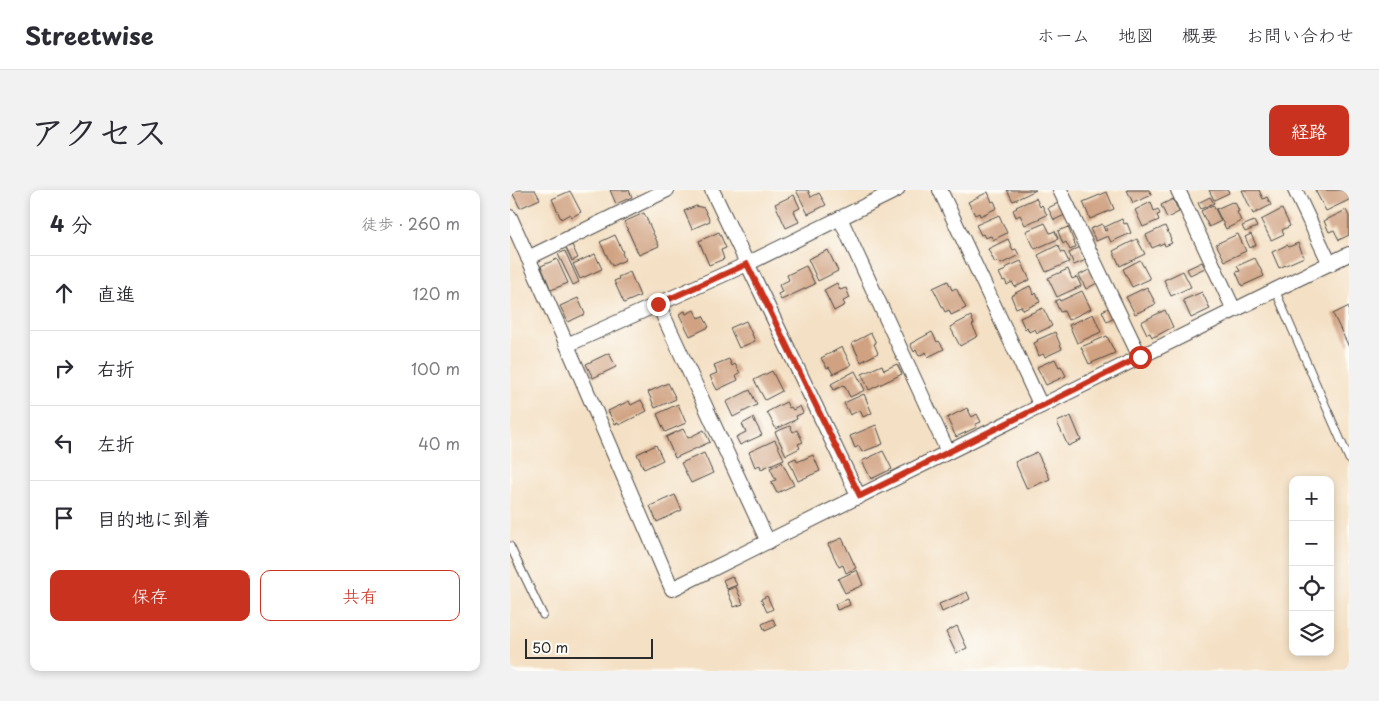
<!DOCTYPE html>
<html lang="ja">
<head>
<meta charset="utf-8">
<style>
	body { margin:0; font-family:"Playpen Sans","Klee One",sans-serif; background:#f2f2f3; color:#2b2b33 }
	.controls { position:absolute; right:15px; bottom:15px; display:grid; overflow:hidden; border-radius:10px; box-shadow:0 2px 8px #0003 }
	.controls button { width:45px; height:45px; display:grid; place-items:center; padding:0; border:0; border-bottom:1px solid #e1e1e2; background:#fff; color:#2b2b33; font:25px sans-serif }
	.scale { position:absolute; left:15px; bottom:12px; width:128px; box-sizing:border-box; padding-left:5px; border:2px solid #2b2b2b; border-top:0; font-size:14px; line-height:18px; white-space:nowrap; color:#2b2b2b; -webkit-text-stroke:4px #fdfcf7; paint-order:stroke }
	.stop { position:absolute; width:15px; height:15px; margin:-11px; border:4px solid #c8321e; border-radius:50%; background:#fff }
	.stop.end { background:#c8321e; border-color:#fff; box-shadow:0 1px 5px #0008 }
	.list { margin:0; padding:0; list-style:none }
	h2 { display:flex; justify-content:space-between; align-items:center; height:65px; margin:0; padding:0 20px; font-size:21px }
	h2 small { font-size:16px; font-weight:400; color:#7c7c81 }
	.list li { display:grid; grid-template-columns:32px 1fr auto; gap:15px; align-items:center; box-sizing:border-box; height:75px; padding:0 20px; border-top:1px solid #e1e1e2 }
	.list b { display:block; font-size:19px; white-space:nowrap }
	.list em { font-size:16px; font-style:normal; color:#7c7c81 }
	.actions { display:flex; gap:10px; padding:15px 20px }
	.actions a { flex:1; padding:11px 0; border:1px solid #c8321e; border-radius:10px; text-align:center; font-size:18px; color:#c8321e }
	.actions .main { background:#c8321e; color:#fff }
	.icon { flex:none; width:28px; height:28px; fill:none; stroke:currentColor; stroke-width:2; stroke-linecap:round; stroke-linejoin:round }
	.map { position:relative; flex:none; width:839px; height:481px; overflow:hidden; border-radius:10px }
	header { display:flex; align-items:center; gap:30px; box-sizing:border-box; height:70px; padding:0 25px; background:#fff; border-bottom:1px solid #e1e1e2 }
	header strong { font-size:24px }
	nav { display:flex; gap:28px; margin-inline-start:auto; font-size:18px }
	.intro { display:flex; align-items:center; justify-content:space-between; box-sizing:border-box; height:120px; padding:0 30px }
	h1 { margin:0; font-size:35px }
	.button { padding:12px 22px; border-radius:10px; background:#c8321e; color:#fff; font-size:18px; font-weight:700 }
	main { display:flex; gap:30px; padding:0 30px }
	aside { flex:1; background:#fff; border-radius:10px; box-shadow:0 2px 8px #0003 }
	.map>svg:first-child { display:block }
	.building { fill:#d0a282 }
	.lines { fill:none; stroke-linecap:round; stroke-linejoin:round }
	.service-casing { stroke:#494642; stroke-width:9 }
	.minor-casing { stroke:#494642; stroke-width:16 }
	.service { stroke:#fff; stroke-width:7 }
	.minor { stroke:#fff; stroke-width:14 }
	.route { stroke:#c8321e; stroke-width:6 }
</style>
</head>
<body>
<header>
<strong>Streetwise</strong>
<nav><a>ホーム</a><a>地図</a><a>概要</a><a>お問い合わせ</a></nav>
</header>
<div class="intro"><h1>アクセス</h1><a class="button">経路</a></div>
<main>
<aside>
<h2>4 分<small>徒歩 · 260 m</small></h2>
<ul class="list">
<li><svg class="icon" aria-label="ahead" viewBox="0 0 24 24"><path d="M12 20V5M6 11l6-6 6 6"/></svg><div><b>直進</b></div><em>120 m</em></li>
<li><svg class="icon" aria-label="right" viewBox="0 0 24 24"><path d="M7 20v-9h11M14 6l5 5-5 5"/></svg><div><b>右折</b></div><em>100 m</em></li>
<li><svg class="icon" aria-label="left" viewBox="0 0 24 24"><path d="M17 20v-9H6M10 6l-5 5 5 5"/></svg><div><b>左折</b></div><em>40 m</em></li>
<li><svg class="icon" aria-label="arrive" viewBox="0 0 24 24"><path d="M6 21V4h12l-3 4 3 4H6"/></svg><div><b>目的地に到着</b></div></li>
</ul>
<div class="actions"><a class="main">保存</a><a>共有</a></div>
</aside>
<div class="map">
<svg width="839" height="481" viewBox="0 0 839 481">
	<rect width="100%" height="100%" fill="#fdfcf7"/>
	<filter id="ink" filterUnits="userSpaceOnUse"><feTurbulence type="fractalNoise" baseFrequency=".02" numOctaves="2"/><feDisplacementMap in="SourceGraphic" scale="10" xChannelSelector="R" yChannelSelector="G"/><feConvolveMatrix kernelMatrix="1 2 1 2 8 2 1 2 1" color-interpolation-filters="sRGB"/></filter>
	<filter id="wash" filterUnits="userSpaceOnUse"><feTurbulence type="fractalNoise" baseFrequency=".0096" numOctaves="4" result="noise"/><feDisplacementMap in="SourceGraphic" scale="20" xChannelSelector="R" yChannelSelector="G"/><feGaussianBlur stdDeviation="1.12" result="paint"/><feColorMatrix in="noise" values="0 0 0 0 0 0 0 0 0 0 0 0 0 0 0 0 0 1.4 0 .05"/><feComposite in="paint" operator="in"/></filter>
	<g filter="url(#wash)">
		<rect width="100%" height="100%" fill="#f4e0c4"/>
		<g id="blocks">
			<g class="building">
				<path d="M1 0H25L30 9 10 18Z"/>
				<path d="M100 0H119L122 7 106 14Z"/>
				<path d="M286 0H298L301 7 309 3 316 15 298 24Z"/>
				<path d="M497 0H526L503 11Z"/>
				<path d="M617 0H639L642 5 623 13Z"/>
				<path d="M699 0H718L719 3 704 10Z"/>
				<path d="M732 0H749L753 9 757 7 761 15 743 24Z"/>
				<path d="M805 0H836L839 5V10L816 21Z"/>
				<path d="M60 1 71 22 62 27 60 24 51 29 42 9Z"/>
				<path d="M478 2 482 12 484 11 487 18 470 26 469 23 465 25 458 12Z"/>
				<path d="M597 2 604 19 580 29 573 12Z"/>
				<path d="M284 5 290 18 284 21 289 32 276 38 265 14Z"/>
				<path d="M700 7 704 13 691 19 688 13Z"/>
				<path d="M526 8 530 17 532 15 537 25 515 35 510 25 506 27 503 20 507 18 506 17Z"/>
				<path d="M663 9 669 22 657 28 651 15Z"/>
				<path d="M550 12 555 25 544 30 538 18Z"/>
				<path d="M641 12 644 21 648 19 650 24 647 25 649 30 633 37 625 20Z"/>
				<path d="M722 12 723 13 725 12 729 21 727 22 731 31 716 39 706 19Z"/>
				<path d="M703 15 711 31 699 37 691 21Z"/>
				<path d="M186 16 194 18 200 31 182 39 174 21Z"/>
				<path d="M772 19 780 36 772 40 774 44 761 50 751 30Z"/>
				<path d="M836 20 839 26V45L829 50 824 40 819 42 814 31Z"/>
				<path d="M134 23 149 56 129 65 114 32Z"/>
				<path d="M489 25 497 43 483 50 481 46 475 48 473 44 471 45 466 35Z"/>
				<path d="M612 29 614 34 617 33 621 43 601 52 598 46 586 51 580 39 592 34 595 41 597 40 595 37Z"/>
				<path d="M744 31 747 37 735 42 732 36Z"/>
				<path d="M535 33 540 43 545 41 548 49 525 59 516 41Z"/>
				<path d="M655 36 661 49 660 50 662 53 655 56 654 53 642 58 636 45Z"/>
				<path d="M558 37 566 57 560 60 556 52 553 54 548 41Z"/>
				<path d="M209 42 216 58 211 60 214 69 199 75 189 51Z"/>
				<path d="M728 44 736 61 715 71 706 54Z"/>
				<path d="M741 44 746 55 740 58 735 47Z"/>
				<path d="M105 45 113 62 112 63 115 70 102 76 90 52Z"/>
				<path d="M498 49 503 60 506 59 509 65 491 74 489 71 485 73 478 59Z"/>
				<path d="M627 49 635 64 610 76 603 61Z"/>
				<path d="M788 53 794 67 769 78 762 62 777 55 779 57Z"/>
				<path d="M62 55 68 68 62 71 56 58Z"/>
				<path d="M548 55 552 63 554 62 559 72 536 82 528 65Z"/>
				<path d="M570 57 576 70 564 75 559 63Z"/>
				<path d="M318 60 328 81 308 91 298 69Z"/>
				<path d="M55 61 69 92 63 95 48 64Z"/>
				<path d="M85 64 92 79 70 89 63 74Z"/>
				<path d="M745 68 754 86 732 96 726 82 730 81 727 76Z"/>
				<path d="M47 69 58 93 41 100 31 76Z"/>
				<path d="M630 70 640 89 622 97 613 79Z"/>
				<path d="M511 71 520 90 505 97 502 92 497 95 495 90 493 91 489 83 496 80 495 78Z"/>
				<path d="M692 72 695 78 680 85 677 79Z"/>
				<path d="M296 76 305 94 271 110 268 104 272 102 269 95 279 90 277 85Z"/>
				<path d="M558 79 562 89 567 87 571 96 547 107 538 88Z"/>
				<path d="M581 79 587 93 576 99 569 85Z"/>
				<path d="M673 81 681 97 661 106 654 90Z"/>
				<path d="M120 82 130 106 114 113 104 91 109 89 108 87Z"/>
				<path d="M438 91 442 100 446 98 456 118 441 125 439 120 435 122 423 98Z"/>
				<path d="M327 93 330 100 336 98 340 108 333 111 335 115 324 121 314 100Z"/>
				<path d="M520 96 524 105 526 103 530 112 513 120 511 116 506 118 501 106 505 104V103Z"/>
				<path d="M637 97 646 114 625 124 616 107Z"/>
				<path d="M572 101 581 119 558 130 554 121 550 122 545 111 549 109 550 111Z"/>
				<path d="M692 102 700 119 681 128 673 110Z"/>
				<path d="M68 108 75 124 58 132 50 116Z"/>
				<path d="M839 116V157L823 124Z"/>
				<path d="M533 118 542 136 527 143 525 139 519 142 517 137 515 139 510 128Z"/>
				<path d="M599 118 604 128 597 132 592 121Z"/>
				<path d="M184 120 188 128 193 126 199 137 180 146 169 124 175 121 176 124Z"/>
				<path d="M655 120 663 137 646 146 642 147 640 143 637 144 631 132Z"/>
				<path d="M583 124 591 142 567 153 559 135Z"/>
				<path d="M461 126 464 134 462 135 468 146 450 156 440 137Z"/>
				<path d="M236 131 245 151 229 158 220 138Z"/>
				<path d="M422 142 427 152 429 151 434 159 418 167 416 162 409 166 406 160 404 162 400 154Z"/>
				<path d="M545 142 552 159 535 167 533 164 529 166 524 153 528 151 527 150Z"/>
				<path d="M361 143 366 153 364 154 368 163 351 172 342 153Z"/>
				<path d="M597 146 605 163 579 174 571 157Z"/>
				<path d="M332 157 341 175 323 184 319 177 317 178 311 168Z"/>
				<path d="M99 163 106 177 83 188 76 174Z"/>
				<path d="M219 169 222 176 225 174 230 183 226 185 228 190 207 200 200 186 207 183 204 175Z"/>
				<path d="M545 169 549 177 551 176 556 186 536 195 527 177Z"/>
				<path d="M387 174 392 184 359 200 352 184 372 175 374 180Z"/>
				<path d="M262 181 272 201 255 210 244 190Z"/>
				<path d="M345 181 355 200 340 207 334 195 324 200 321 194Z"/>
				<path d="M158 193 166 209 145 218 138 202Z"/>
				<path d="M240 200 247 215 223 227 216 212Z"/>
				<path d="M354 204 362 223 353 227 350 220 340 225 334 213Z"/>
				<path d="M131 210 137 221 109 235 108 233 105 234 98 221 119 211 121 215Z"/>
				<path d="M276 212 279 218 281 217 283 220 290 216 293 223 286 226 287 229 266 239 257 222Z"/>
				<path d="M168 214 176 233 155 242 147 224Z"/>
				<path d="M457 218 462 227 467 224 471 232 466 234 467 237 446 247 437 228Z"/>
				<path d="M561 226 571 250 558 256 547 232Z"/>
				<path d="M243 228 252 245 230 255 226 247 236 242 232 234Z"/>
				<path d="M366 235 373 254 352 262 349 256 345 258 340 246Z"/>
				<path d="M280 236 283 242 287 240 293 252 288 254 290 258 276 265 265 242Z"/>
				<path d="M173 239 178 248 194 240 200 252 165 268 156 247Z"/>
				<path d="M265 250 274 269 251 279 250 275 245 277 239 262Z"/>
				<path d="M146 255 153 270 134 279 127 264Z"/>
				<path d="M373 261 382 279 361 289 352 271Z"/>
				<path d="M527 262 540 289 517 299 505 272Z"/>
				<path d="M194 263 203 283 181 293 171 273Z"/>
				<path d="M303 265 310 281 288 291 279 271 286 268 287 272Z"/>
				<path d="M272 272 284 295 267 303 261 292 266 290 260 278Z"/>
				<path d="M165 305 172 320 147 332 140 316Z"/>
				<path d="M332 348 346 378 336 383 333 375 329 377 318 354Z"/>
				<path d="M347 380 353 395 335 403 328 389Z"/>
				<path d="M222 386 227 395 217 399 213 390Z"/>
				<path d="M226 397 233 414 224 417 217 400Z"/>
				<path d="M457 402 460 409 432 422 429 414Z"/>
				<path d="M257 406 263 419 257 422 251 409Z"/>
				<path d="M338 409 340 415 327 420 325 414Z"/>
				<path d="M263 429 266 436 255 441 252 434Z"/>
				<path d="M447 436 457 458 446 463 436 442Z"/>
			</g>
		</g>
	</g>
	<g filter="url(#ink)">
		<use href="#blocks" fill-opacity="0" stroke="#494642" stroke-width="1"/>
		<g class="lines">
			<g class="service-casing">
				<g id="service">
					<path d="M765 100 839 269"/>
					<path d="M0 356 33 425"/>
				</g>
			</g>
			<g class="minor-casing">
				<g id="minor">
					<path d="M202 0 349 307"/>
					<path d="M430 0 531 216"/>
					<path d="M550 0 630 167"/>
					<path d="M668 0 724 120"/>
					<path d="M785 0 820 74"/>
					<path d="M0 27 57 155 162 399 765 100 839 64"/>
					<path d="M330 28 438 262"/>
					<path d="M18 68 157 0"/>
					<path d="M148 114 258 352"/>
					<path d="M57 155 237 74 387 0"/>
				</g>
			</g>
			<use href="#service" class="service"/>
			<use href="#minor" class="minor"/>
		</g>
	</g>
	<g class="lines" filter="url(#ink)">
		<path class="route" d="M148 114 237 74 350 306 630 167"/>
	</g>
</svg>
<div class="controls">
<button>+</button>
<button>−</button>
<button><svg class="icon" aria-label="locate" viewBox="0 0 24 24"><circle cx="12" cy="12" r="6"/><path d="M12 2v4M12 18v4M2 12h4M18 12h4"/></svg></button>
<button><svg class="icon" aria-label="layers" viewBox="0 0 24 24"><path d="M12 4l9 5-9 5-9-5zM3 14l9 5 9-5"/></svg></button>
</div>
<div class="scale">50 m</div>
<div class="stop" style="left:630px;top:167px"></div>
<div class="stop end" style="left:148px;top:114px"></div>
</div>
</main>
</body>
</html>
